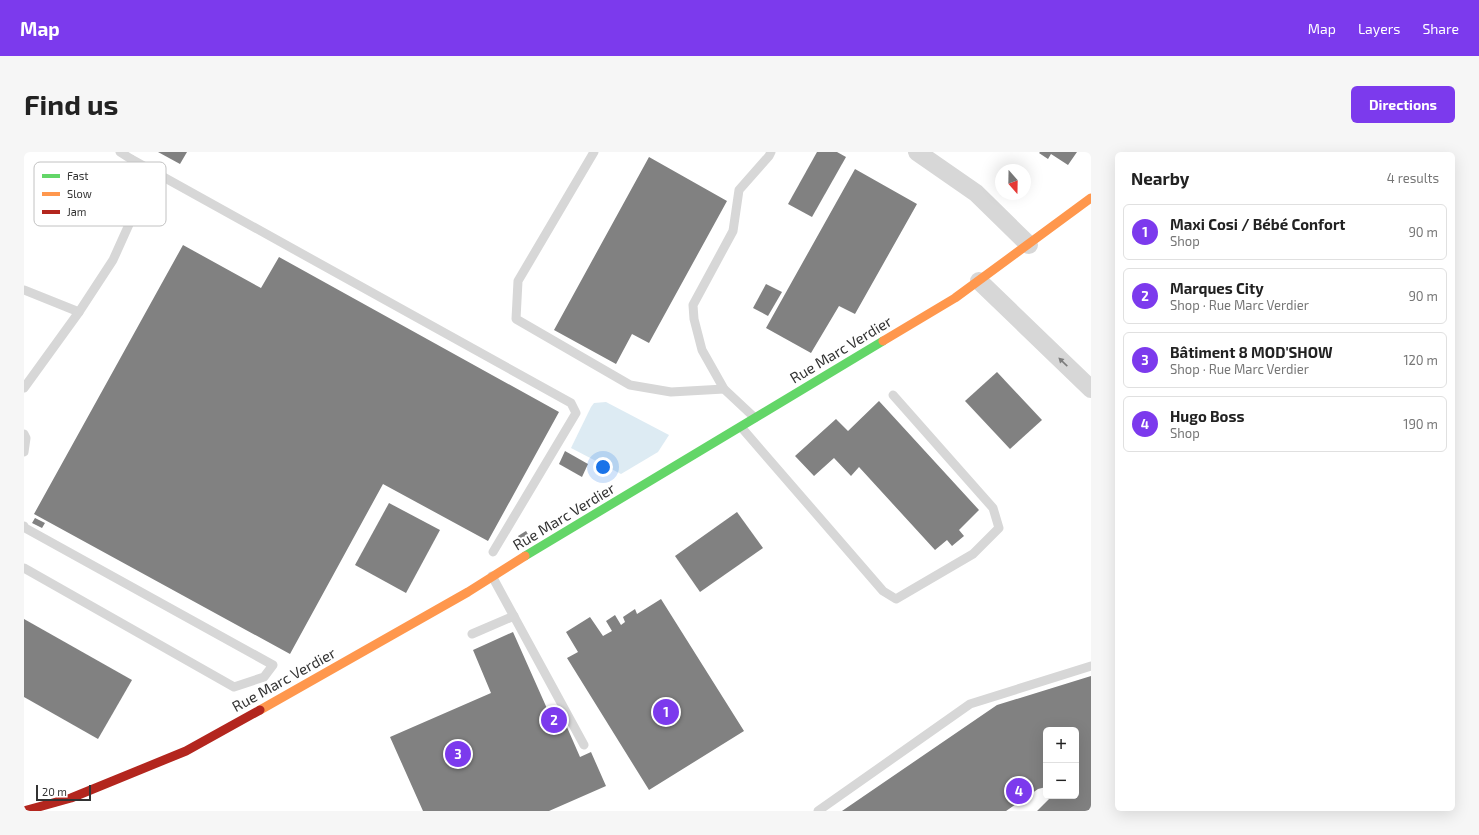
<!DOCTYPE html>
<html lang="en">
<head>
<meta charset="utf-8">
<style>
	body { margin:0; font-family:"Exo 2",sans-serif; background:#f6f6f6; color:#222 }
	.controls { position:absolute; right:12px; bottom:12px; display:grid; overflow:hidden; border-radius:6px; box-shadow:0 4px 16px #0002 }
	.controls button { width:36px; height:36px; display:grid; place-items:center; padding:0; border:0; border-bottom:1px solid #e0e0e0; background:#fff; color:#222; font:20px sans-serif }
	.compass { position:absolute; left:971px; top:12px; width:36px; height:36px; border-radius:50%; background:#fff; box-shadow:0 4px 16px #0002; rotate:160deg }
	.scale { position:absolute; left:12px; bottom:10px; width:55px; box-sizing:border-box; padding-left:4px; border:2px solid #333; border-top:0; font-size:11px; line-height:14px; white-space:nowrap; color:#333; -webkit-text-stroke:3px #fff; paint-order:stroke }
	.you { position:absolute; left:579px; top:315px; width:14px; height:14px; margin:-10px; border:3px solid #fff; border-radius:50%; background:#1a73e8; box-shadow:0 0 0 6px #1a73e833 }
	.badge { display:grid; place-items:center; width:26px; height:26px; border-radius:50%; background:#7c3aed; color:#fff; font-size:13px; font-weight:700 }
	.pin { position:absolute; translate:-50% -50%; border:2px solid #fff; box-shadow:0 1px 4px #0006 }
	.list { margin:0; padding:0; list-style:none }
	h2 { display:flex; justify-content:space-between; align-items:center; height:52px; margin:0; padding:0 16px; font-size:17px }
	h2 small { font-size:13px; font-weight:400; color:#767676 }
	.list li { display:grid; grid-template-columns:26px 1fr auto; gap:12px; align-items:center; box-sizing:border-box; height:56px; margin:0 8px 8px; padding:0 8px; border:1px solid #e0e0e0; border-radius:6px }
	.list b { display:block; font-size:15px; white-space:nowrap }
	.list p { margin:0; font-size:13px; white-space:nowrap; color:#767676 }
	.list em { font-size:13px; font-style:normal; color:#767676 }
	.map { position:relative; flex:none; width:1067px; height:659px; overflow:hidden; border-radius:6px }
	header { display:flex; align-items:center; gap:24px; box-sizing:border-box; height:56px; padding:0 20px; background:#7c3aed; color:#fff }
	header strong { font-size:19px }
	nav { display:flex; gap:22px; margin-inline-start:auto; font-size:14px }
	.intro { display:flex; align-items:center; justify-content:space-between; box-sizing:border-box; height:96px; padding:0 24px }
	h1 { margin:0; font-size:28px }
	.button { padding:10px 18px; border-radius:6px; background:#7c3aed; color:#fff; font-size:14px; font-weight:700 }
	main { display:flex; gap:24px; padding:0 24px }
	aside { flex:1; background:#fff; border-radius:6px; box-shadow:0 4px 16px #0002 }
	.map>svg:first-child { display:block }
	.water { fill:#ddebf3 }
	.building { fill:#818181 }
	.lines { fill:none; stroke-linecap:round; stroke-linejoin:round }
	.lane { stroke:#d7d7d7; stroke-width:9 }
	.street { stroke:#d7d7d7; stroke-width:18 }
	.fast { stroke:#63d668; stroke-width:9 }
	.slow { stroke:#ff974d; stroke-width:9 }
	.jam { stroke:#b3261e; stroke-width:9 }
	.oneway { fill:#7d7d7d }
	.labels { text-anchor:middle; stroke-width:4; stroke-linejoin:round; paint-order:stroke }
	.street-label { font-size:15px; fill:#333; stroke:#fff }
	.key { fill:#fff; stroke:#c2c2c2; stroke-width:1 }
	.key-label { font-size:11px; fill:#333 }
</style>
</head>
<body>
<header>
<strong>Map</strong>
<nav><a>Map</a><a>Layers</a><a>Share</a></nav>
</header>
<div class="intro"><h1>Find us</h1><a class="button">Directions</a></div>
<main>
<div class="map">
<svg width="1067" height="659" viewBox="0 0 1067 659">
	<rect width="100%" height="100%" fill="#fff"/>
	<path class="water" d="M582 250 645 283 634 300 597 322 547 296 567 255 570 251Z"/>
	<g class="building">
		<path d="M134 0H163L156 12Z"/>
		<path d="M793 0H813L822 5 788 65 764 52Z"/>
		<path d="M1016 0H1053L1044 13 1027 2 1024 7 1015 1Z"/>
		<path d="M625 5 703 49 625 191 608 182 592 212 530 178Z"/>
		<path d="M831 17 893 52 831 162 815 154 787 201 742 176Z"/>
		<path d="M159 93 237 136 255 105 535 260 464 389 359 332 266 502 10 362Z"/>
		<path d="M742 132 758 140 744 164 729 156Z"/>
		<path d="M973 220 1018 268 986 297 941 249Z"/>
		<path d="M855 249 955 358 935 378 940 384 928 394 923 388 911 398 835 315 827 324 810 306 790 324 771 304 812 267 824 279Z"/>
		<path d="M541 299 564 312 558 325 535 312Z"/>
		<path d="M365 351 416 378 382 441 331 413Z"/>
		<path d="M713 360 739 396 676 440 651 404Z"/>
		<path d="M11 366 21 371 18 376 8 371Z"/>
		<path d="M502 379 505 384 496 389 494 384Z"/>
		<path d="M637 447 720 579 625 638 543 506 554 500 542 480 566 465 579 484 588 479 582 469 591 463 597 473 601 470 599 465 611 457 613 462Z"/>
		<path d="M0 467 108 528 74 587 0 545Z"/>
		<path d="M489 480 529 570 539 566 556 605 567 600 582 634 525 659H399L366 585 467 541 449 498Z"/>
		<path d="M1067 524V659H1013L1028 644H1052V632L1054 631 1052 626V578H1022V635L1014 637 982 659H818L973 553Z"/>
	</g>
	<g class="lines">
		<g class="lane">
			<path d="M570 0 494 129 492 167 606 233 647 240 700 237"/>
			<path d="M107 7 547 251 552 261 469 400"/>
			<path d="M0 138 55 160"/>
			<path d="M0 236 55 160 89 108 116 48 114 28 107 7 96 0"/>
			<path d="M731 266 700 237 678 198 670 167 669 153 709 79 715 38 745 4 747 0"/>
			<path d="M717 275 859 439 872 447 949 402 975 376 969 356 869 243"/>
			<path d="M0 282 2 286 0 300"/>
			<path d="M0 374 1 376 249 513 240 525 210 535 0 416"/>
			<path d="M468 424 560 593"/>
			<path d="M448 482 490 464"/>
			<path d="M794 659 946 552 1067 514"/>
		</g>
		<g class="street">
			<path d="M893 0 952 41 1005 93"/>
			<path d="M955 129 1067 237"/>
		</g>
		<path class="fast" d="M501 404 859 189"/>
		<g class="slow">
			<path d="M859 189 931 146 1067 46"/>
			<path d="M236 558 444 440 501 404"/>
		</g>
		<path class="jam" d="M0 659 47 646 162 599 236 558"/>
	</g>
	<defs><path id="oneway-solid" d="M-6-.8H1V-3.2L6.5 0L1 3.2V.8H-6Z"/></defs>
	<use class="oneway" href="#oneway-solid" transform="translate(1039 210) rotate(-136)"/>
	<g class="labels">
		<g class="street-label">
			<text transform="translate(817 198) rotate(-31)" y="5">Rue Marc Verdier</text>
			<text transform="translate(540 365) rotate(-31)" y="5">Rue Marc Verdier</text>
			<text transform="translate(260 528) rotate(-29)" y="5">Rue Marc Verdier</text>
		</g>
	</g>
	<rect x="10" y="10" width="132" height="64" rx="6" class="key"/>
	<rect x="18" y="22" width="18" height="4" fill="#63d668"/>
	<rect x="18" y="40" width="18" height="4" fill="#ff974d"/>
	<rect x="18" y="58" width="18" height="4" fill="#b3261e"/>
	<g class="key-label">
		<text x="43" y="28">Fast</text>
		<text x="43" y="46">Slow</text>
		<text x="43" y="64">Jam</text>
	</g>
</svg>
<div class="controls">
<button>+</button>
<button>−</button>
</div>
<svg class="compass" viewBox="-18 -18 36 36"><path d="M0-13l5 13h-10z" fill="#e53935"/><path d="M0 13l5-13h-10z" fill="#767676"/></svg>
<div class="scale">20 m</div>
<div class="you"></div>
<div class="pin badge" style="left:642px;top:560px">1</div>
<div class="pin badge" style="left:530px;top:568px">2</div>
<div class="pin badge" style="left:434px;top:602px">3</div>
<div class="pin badge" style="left:995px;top:639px">4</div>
</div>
<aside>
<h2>Nearby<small>4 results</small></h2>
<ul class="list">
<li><span class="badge">1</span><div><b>Maxi Cosi / Bébé Confort</b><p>Shop</p></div><em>90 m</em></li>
<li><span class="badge">2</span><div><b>Marques City</b><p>Shop · Rue Marc Verdier</p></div><em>90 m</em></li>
<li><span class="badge">3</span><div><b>Bâtiment 8 MOD'SHOW</b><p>Shop · Rue Marc Verdier</p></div><em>120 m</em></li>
<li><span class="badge">4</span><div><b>Hugo Boss</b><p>Shop</p></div><em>190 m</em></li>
</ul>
</aside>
</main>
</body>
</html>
